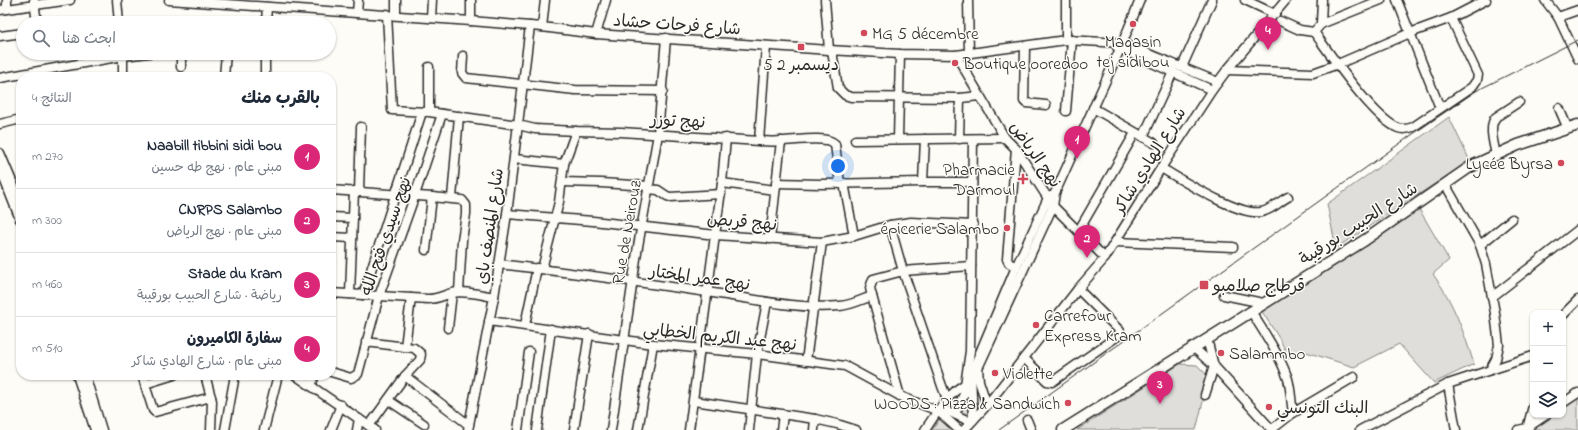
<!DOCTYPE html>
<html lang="ar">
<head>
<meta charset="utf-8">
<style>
	body { margin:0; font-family:"Indie Flower","Playpen Sans Arabic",sans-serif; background:#f2f2f3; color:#1f2937; direction:rtl }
	.controls { position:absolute; right:12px; bottom:12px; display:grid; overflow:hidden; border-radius:8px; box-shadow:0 1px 3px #0004 }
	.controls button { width:36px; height:36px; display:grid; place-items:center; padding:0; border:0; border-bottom:1px solid #e0e1e3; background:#fff; color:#1f2937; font:20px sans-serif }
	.you { position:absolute; left:838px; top:166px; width:14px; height:14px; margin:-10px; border:3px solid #fff; border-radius:50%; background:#1a73e8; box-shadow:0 0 0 6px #1a73e833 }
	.badge { display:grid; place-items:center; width:26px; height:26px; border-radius:50%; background:#db2777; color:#fff; font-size:13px; font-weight:700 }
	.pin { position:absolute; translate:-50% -33px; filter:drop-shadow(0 1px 2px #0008) }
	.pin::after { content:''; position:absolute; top:21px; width:14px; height:12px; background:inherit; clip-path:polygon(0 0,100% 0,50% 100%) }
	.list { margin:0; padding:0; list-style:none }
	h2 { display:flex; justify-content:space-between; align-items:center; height:52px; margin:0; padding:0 16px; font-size:17px }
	h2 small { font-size:13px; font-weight:400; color:#747a83 }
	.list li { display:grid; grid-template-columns:26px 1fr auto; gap:12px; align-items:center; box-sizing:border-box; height:64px; padding:0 16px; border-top:1px solid #e0e1e3 }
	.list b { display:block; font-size:15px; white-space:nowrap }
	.list p { margin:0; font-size:13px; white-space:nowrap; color:#747a83 }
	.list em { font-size:13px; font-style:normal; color:#747a83 }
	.icon { flex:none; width:22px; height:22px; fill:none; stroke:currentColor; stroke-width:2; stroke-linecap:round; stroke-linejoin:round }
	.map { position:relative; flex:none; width:1578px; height:430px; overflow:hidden; direction:ltr }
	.search { position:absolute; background:#fff; box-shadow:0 1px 3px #0004; left:16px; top:16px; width:320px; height:44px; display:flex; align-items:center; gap:10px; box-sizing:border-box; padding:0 14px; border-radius:22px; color:#747a83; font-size:15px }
	.panel { position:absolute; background:#fff; box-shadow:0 1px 3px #0004; left:16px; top:72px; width:320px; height:308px; border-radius:16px; direction:rtl }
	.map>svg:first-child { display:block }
	.green { fill:#dfdeda; stroke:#858482 }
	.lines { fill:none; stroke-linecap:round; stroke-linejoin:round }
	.minor-casing { stroke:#2b2b2b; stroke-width:11 }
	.major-casing { stroke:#2b2b2b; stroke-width:13 }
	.minor { stroke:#fdfcf7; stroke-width:8 }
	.major { stroke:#fdfcf7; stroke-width:10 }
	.tram { stroke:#2b2b2b; stroke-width:1 }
	.poi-dot { fill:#d1495b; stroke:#fdfcf7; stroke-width:1.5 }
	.labels { text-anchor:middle; stroke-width:3; stroke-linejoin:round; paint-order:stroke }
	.street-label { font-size:17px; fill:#2b2b2b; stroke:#fdfcf7 }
	.poi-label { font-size:17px; fill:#2b2b2b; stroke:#fdfcf7; text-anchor:start }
</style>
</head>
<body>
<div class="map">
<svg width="1578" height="430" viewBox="0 0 1578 430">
	<rect width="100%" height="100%" fill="#fdfcf7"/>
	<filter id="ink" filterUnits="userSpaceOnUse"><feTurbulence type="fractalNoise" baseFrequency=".025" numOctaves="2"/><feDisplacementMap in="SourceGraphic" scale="8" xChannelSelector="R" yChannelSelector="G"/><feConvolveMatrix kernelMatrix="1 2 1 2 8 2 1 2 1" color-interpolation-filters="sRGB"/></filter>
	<g filter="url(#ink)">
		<g class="green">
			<path d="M1449 117 1470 161 1336 248 1327 204Z"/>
			<path d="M1418 207 1449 260 1433 274C1454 303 1463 330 1474 364L1434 383 1399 344 1354 367 1303 351 1289 358 1279 338 1259 307Z"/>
			<path d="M1180 364 1197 365 1209 377 1196 430H1077Z"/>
			<path d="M962 394H975L978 405 964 422 952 407Z"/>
			<path d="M1578 397V430H1535L1537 425 1552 415H1563V407Z"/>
			<path d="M941 417 952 428V430H932Z"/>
		</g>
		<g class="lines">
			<g class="minor-casing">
				<g id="minor">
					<path d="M7 0V9"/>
					<path d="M117 0 119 23"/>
					<path d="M169 0 471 21 542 27 596 34 829 50 900 54 956 55 1066 40 1122 43 1218 82"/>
					<path d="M825 0 829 50"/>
					<path d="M968 0 969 54"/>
					<path d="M1066 0V40"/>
					<path d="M1245 0 1275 14"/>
					<path d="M1381 0 1321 24 1314 32C1331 55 1373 118 1398 128 1403 130 1408 129 1413 127L1472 87 1477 80 1478 75 1451 18"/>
					<path d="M1397 0 1440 108"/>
					<path d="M1545 0 1558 17 1578 59"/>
					<path d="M34 1 37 23"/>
					<path d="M0 10 70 0"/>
					<path d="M357 13 358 0"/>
					<path d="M387 14 392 110 426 112"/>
					<path d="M396 15V0"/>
					<path d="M1558 17 1578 10"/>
					<path d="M431 18 432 0"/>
					<path d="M471 21V0"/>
					<path d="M1280 21 1300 30 1314 32"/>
					<path d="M266 23 267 7"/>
					<path d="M1321 24 1322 0"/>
					<path d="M542 27 545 0"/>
					<path d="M596 34 606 0"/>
					<path d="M0 36 23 33"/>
					<path d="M1025 46 1024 101 1026 103 1046 105"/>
					<path d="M1117 47 1212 90"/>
					<path d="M832 51 838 88 845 95 851 97 960 98 980 96"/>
					<path d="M123 53V77"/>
					<path d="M956 55 1005 138 1016 149 1053 206 1105 258"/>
					<path d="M463 56 462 73 466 78 575 90 663 91"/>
					<path d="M181 67V53"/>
					<path d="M429 67V112L518 125 535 129 576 131 621 132 759 141C767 141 774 142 782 141 794 141 827 135 835 144L840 184"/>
					<path d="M1182 67 1212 0"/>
					<path d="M1227 70 1313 73 1338 64 1410 33 1451 18 1486 0"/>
					<path d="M224 77 226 53"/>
					<path d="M265 77V53"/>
					<path d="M0 78 123 56 149 53"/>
					<path d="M1093 108 1154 143"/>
					<path d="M1559 108 1568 129"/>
					<path d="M1066 111 1072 40"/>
					<path d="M0 124 21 119"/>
					<path d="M1143 137 1173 72"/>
					<path d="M898 139 900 54"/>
					<path d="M959 139 960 98"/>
					<path d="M855 140 1005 138"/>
					<path d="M759 141 766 46"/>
					<path d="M1016 149 1007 259 1009 263 1016 267"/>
					<path d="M0 153 21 203"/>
					<path d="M1496 155C1494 144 1488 126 1496 117L1519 102"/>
					<path d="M514 159 564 164"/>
					<path d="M1161 168C1182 180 1238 216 1261 212 1270 211 1280 201 1288 197"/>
					<path d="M562 182 601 183 648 186"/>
					<path d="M923 182 925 139"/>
					<path d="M722 183 775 190"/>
					<path d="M776 183 821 184 923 182H972"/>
					<path d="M844 183 854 236"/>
					<path d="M1445 184 1480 245 1486 264 1495 313 1499 345 1496 359 1490 370"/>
					<path d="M648 189 658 190 667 196 670 197 721 194"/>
					<path d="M331 190 432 197 462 200 466 205V214L462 240 459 292"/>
					<path d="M359 191 361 127"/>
					<path d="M452 198 459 116"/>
					<path d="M507 214 593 221 716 235 822 242 854 236 890 225 911 222 973 225"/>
					<path d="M331 217 353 218"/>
					<path d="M890 225 903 271 942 386 947 399"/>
					<path d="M1079 230 1135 133"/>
					<path d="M331 237 352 238"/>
					<path d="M770 239 781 141"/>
					<path d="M1116 242 1233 247"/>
					<path d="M1480 245 1512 219"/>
					<path d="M426 250 432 197"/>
					<path d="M499 264C568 272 638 282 707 292 750 298 796 310 840 306 851 305 861 300 872 296"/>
					<path d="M542 269 559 202 564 164 576 131"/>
					<path d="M331 293 428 299C437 299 444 295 452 293 465 290 481 295 494 297"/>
					<path d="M350 294 354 191"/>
					<path d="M363 295 422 112"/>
					<path d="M1224 295 1263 303"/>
					<path d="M1492 297 1578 230"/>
					<path d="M1251 311C1264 333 1280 355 1288 379 1291 390 1291 401 1293 413"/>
					<path d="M1563 315 1578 300"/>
					<path d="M489 321 653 344 757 354 845 366 900 396 938 411 959 430"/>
					<path d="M525 325 537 268"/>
					<path d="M448 328 452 293"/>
					<path d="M1207 339 1214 366"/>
					<path d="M366 342 414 348 421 354 420 360 405 376 369 426"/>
					<path d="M405 347 411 298"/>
					<path d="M1193 347 1214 366 1272 430"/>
					<path d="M1024 358 1047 381 1052 382 1119 335 1120 331 1078 289"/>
					<path d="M806 361 822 242"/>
					<path d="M331 372 351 378 358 374 379 296 415 195 442 114"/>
					<path d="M85 375 102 430"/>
					<path d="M142 375 153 410 155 412 211 397"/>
					<path d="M205 375 212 401 211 430"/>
					<path d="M295 375 375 430"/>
					<path d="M405 376 469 425"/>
					<path d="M145 384 174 375"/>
					<path d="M1448 384 1456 430"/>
					<path d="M965 385 970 351 973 140"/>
					<path d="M311 386 315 375"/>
					<path d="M1205 395 1214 366"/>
					<path d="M900 396 872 296 870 288 873 279 903 271 971 266"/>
					<path d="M388 400 424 424"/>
					<path d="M694 401 815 419 837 424 856 430"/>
					<path d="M1563 403 1578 393"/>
					<path d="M987 405 979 381 978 368 1053 206 1055 193 1120 49 1140 0"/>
					<path d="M941 408 971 422"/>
					<path d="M955 414 969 383"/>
					<path d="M973 420 971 374 1016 267 1048 198 1051 196"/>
					<path d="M1027 420 1031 430"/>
					<path d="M1527 429 1533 406"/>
					<path d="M225 430 235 375"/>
					<path d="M264 430 278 375"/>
					<path d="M331 430 341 405"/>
					<path d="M357 430 359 419"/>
					<path d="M468 430 494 297 507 214 530 26"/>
					<path d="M518 430 529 352"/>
					<path d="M537 430 551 329"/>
					<path d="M574 430 589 334"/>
					<path d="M611 430 637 252 658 134 666 38"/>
					<path d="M638 430 653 344"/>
					<path d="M689 430 722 183 726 138"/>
					<path d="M749 430 757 354 767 302"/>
					<path d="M781 430 783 415"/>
					<path d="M814 430 815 419"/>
					<path d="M925 430C935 415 950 390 968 383"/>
					<path d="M964 430 987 405 1078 289 1105 258 1161 168 1212 90 1227 70 1286 0"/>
					<path d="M1271 430 1293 413 1354 377"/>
					<path d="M1360 430 1448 384 1533 356"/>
					<path d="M1518 430 1527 428 1546 415"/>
				</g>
			</g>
			<g class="major-casing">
				<g id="major">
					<path d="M0 166 21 219"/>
					<path d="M78 375 96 430"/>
					<path d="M1063 430 1365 240 1470 167 1518 145 1578 125"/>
				</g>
			</g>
			<use href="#minor" class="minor"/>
			<use href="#major" class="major"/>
			<path class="tram" d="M999 430 1413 134 1476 91 1578 40"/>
		</g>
	</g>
	<g class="poi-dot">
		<circle cx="1133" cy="24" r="4"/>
		<circle cx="864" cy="33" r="4"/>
		<rect x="797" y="43" width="8" height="8" rx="2"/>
		<circle cx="955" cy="63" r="4"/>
		<circle cx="1561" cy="163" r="4"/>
		<path d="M1021 173h4v4h4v4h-4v4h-4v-4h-4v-4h4z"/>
		<circle cx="1007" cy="228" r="4"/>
		<rect x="1199" y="280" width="10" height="10" rx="2"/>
		<circle cx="1036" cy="325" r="4"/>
		<circle cx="1221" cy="353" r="4"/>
		<circle cx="995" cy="373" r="4"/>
		<circle cx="1068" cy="403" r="4"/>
		<circle cx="1269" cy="407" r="4"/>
	</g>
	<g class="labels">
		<g class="street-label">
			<text transform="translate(677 24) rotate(4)" y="6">شارع فرحات حشاد</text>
			<text transform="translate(678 120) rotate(3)" y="6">نهج توزر</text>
			<text transform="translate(1036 154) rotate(55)" y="6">نهج الرياض</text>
			<text transform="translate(1149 160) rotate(-58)" y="6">شارع الهادي شاكر</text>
			<text transform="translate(742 221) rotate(5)" y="6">نهج قربص</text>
			<text transform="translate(1358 223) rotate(-33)" y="6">شارع الحبيب بورقيبة</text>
			<text transform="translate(489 226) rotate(-82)" y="6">شارع المنصف باي</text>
			<text transform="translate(626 232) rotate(-80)" y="6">Rue de Neirouz</text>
			<text transform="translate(385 236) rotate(-71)" y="6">نهج سيدي فتح الله</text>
			<text transform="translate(700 277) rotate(8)" y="6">نهج عمر المختار</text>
			<text transform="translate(720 336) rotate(6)" y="6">نهج عبد الكريم الخطابي</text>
		</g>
		<g class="poi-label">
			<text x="872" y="39">MG 5 décembre</text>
			<text x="1133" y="47" text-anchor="middle">Magasin<tspan x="1133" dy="20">tej sidibou</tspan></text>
			<text x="963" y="69">Boutique ooredoo</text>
			<text x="801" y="70" text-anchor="middle">5 ديسمبر 2</text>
			<text x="1553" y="169" text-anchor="end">Lycée Byrsa</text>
			<text x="1015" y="175" text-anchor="end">Pharmacie<tspan x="1015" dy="20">Darmoul</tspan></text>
			<text x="999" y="234" text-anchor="end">épicerie Salambo</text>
			<text x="1213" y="291">قرطاج صلامبو</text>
			<text x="1044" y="321">Carrefour<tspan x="1044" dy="20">Express Kram</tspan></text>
			<text x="1229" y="359">Salammbo</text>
			<text x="1003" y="379">Violette</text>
			<text x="1060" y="409" text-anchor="end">WOODS : Pizza &amp; Sandwich</text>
			<text x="1277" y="413">البنك التونسي</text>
		</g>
	</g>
</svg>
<div class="controls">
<button>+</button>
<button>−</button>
<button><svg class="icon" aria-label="layers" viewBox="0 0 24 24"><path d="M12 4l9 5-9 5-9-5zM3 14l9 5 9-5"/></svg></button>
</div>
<div class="you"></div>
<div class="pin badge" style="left:1077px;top:159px">1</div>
<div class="pin badge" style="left:1087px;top:258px">2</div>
<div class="pin badge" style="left:1160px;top:404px">3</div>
<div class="pin badge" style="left:1268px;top:50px">4</div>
<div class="search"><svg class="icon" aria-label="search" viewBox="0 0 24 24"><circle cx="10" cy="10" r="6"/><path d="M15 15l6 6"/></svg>ابحث هنا</div>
<section class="panel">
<h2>بالقرب منك<small>النتائج: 4</small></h2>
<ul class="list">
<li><span class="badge">1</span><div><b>Naabill tibbini sidi bou</b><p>مبنى عام · نهج طه حسين</p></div><em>270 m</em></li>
<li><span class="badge">2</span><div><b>CNRPS Salambo</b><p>مبنى عام · نهج الرياض</p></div><em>300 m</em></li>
<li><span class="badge">3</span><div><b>Stade du Kram</b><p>رياضة · شارع الحبيب بورقيبة</p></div><em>460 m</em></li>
<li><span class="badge">4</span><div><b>سفارة الكاميرون</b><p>مبنى عام · شارع الهادي شاكر</p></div><em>510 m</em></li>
</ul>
</section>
</div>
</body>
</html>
